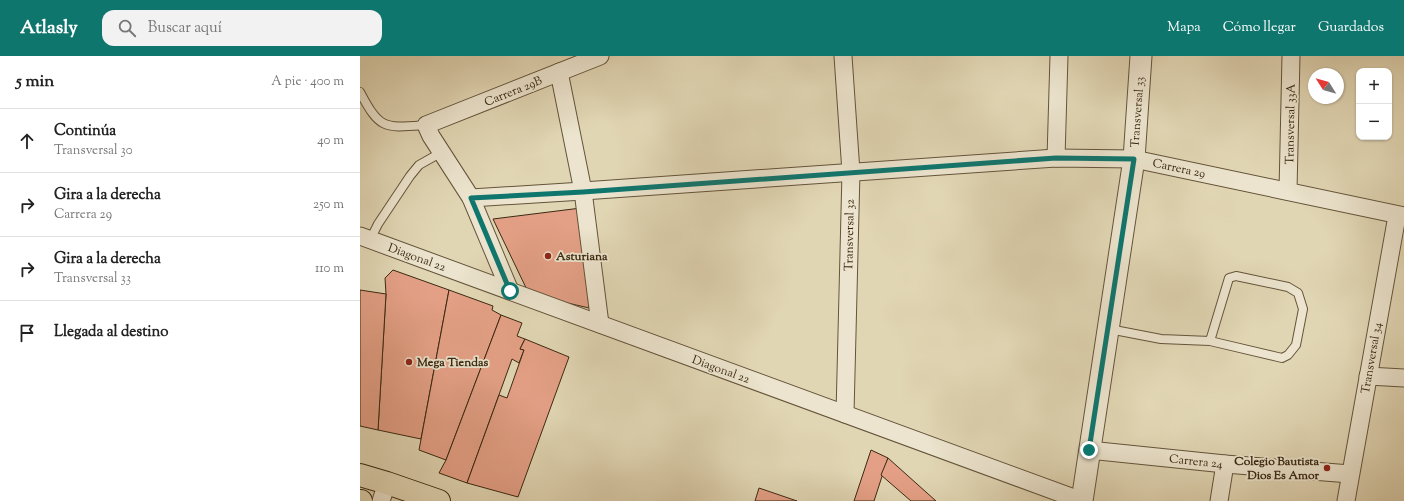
<!DOCTYPE html>
<html lang="es">
<head>
<meta charset="utf-8">
<style>
	body { margin:0; font-family:"Sorts Mill Goudy",serif; background:#f2f2f2; color:#222 }
	.controls { position:absolute; right:12px; top:12px; display:grid; overflow:hidden; border-radius:8px; box-shadow:0 1px 3px #0004 }
	.controls button { width:36px; height:36px; display:grid; place-items:center; padding:0; border:0; border-bottom:1px solid #e0e0e0; background:#fff; color:#222; font:20px sans-serif }
	.compass { position:absolute; left:948px; top:12px; width:36px; height:36px; border-radius:50%; background:#fff; box-shadow:0 1px 3px #0004; rotate:307deg }
	.stop { position:absolute; width:12px; height:12px; margin:-9px; border:3px solid #0f766e; border-radius:50%; background:#fff }
	.stop.end { background:#0f766e; border-color:#fff; box-shadow:0 1px 4px #0008 }
	.list { margin:0; padding:0; list-style:none }
	h2 { display:flex; justify-content:space-between; align-items:center; height:52px; margin:0; padding:0 16px; font-size:17px }
	h2 small { font-size:13px; font-weight:400; color:#767676 }
	.list li { display:grid; grid-template-columns:26px 1fr auto; gap:12px; align-items:center; box-sizing:border-box; height:64px; padding:0 16px; border-top:1px solid #e0e0e0 }
	.list b { display:block; font-size:15px; white-space:nowrap }
	.list p { margin:0; font-size:13px; white-space:nowrap; color:#767676 }
	.list em { font-size:13px; font-style:normal; color:#767676 }
	.icon { flex:none; width:22px; height:22px; fill:none; stroke:currentColor; stroke-width:2; stroke-linecap:round; stroke-linejoin:round }
	.map { position:relative; flex:none; width:1044px; height:445px; overflow:hidden }
	header { display:flex; align-items:center; gap:24px; box-sizing:border-box; height:56px; padding:0 20px; background:#0f766e; color:#fff }
	header strong { font-size:19px }
	nav { display:flex; gap:22px; margin-inline-start:auto; font-size:14px }
	.search { width:280px; height:36px; background:#f2f2f2; display:flex; align-items:center; gap:10px; box-sizing:border-box; padding:0 14px; border-radius:12px; color:#767676; font-size:15px }
	main { display:flex }
	aside { flex:1; background:#fff }
	.map>svg:first-child { display:block }
	.building { fill:#e4a086; stroke:#3a2912 }
	.lines { fill:none; stroke-linecap:round; stroke-linejoin:round }
	.service-casing { stroke:#64543a; stroke-width:10 }
	.minor-casing { stroke:#64543a; stroke-width:19 }
	.tertiary-casing { stroke:#64543a; stroke-width:23 }
	.primary-casing { stroke:#3a2912; stroke-width:24 }
	.service { stroke:#ece4ce; stroke-width:8 }
	.minor { stroke:#ece4ce; stroke-width:17 }
	.tertiary { stroke:#ece4ce; stroke-width:21 }
	.primary { stroke:#e1d6b4; stroke-width:22 }
	.route { stroke:#0f766e; stroke-width:5 }
	.poi-dot { fill:#8f2418; stroke:#ece4ce; stroke-width:1.5 }
	.labels { text-anchor:middle; stroke-width:3.5; stroke-linejoin:round; paint-order:stroke }
	.street-label { font-size:12px; fill:#3a2912; stroke:#ece4ce }
	.poi-label { font-size:12px; font-weight:bold; fill:#3a2912; stroke:#ece4ce; text-anchor:start }
</style>
</head>
<body>
<header>
<strong>Atlasly</strong>
<div class="search"><svg class="icon" aria-label="search" viewBox="0 0 24 24"><circle cx="10" cy="10" r="6"/><path d="M15 15l6 6"/></svg>Buscar aquí</div>
<nav><a>Mapa</a><a>Cómo llegar</a><a>Guardados</a></nav>
</header>
<main>
<aside>
<h2>5 min<small>A pie · 400 m</small></h2>
<ul class="list">
<li><svg class="icon" aria-label="ahead" viewBox="0 0 24 24"><path d="M12 20V5M6 11l6-6 6 6"/></svg><div><b>Continúa</b><p>Transversal 30</p></div><em>40 m</em></li>
<li><svg class="icon" aria-label="right" viewBox="0 0 24 24"><path d="M7 20v-9h11M14 6l5 5-5 5"/></svg><div><b>Gira a la derecha</b><p>Carrera 29</p></div><em>250 m</em></li>
<li><svg class="icon" aria-label="right" viewBox="0 0 24 24"><path d="M7 20v-9h11M14 6l5 5-5 5"/></svg><div><b>Gira a la derecha</b><p>Transversal 33</p></div><em>110 m</em></li>
<li><svg class="icon" aria-label="arrive" viewBox="0 0 24 24"><path d="M6 21V4h12l-3 4 3 4H6"/></svg><div><b>Llegada al destino</b></div></li>
</ul>
</aside>
<div class="map">
<svg width="1044" height="445" viewBox="0 0 1044 445">
	<rect width="100%" height="100%" fill="#e1d6b4"/>
	<filter id="stains"><feTurbulence type="fractalNoise" baseFrequency=".005" numOctaves="4"/><feColorMatrix values="0 0 0 0 .2 0 0 0 0 .09 0 0 0 0 .02 0 0 0 .5 -.17"/></filter>
	<radialGradient id="worn" r=".72"><stop offset=".6" stop-color="#630" stop-opacity="0"/><stop offset="1" stop-color="#630" stop-opacity=".3"/></radialGradient>
	<g class="building">
		<path d="M221 152 229 252 169 238 133 163Z"/>
		<path d="M33 214 89 234 61 383 18 374 26 238 25 222Z"/>
		<path d="M0 234 26 238 18 374 0 370Z"/>
		<path d="M89 234 133 250 132 254 141 259 86 404 59 394Z"/>
		<path d="M141 259 162 267 157 280 165 283 160 293 164 294 159 307 152 303 107 427 79 417 86 404Z"/>
		<path d="M165 283 209 301 158 441 107 427 139 339 147 342 164 294 160 293Z"/>
		<path d="M511 394 528 402 514 445H494Z"/>
		<path d="M528 402 576 445H551L521 419Z"/>
		<path d="M399 432 437 445H395Z"/>
	</g>
	<g class="lines">
		<g class="service-casing">
			<g id="service">
				<path d="M0 36C20 74 24 72 66 69"/>
				<path d="M10 184 18 168 50 120 59 109 82 96"/>
				<path d="M749 273 801 283 850 285 922 302 928 299 936 289 943 253 938 237 928 231 876 220 869 222 850 285"/>
			</g>
		</g>
		<g class="minor-casing">
			<g id="minor">
				<path d="M483 0 491 116 485 358"/>
				<path d="M199 16 223 135 240 268"/>
				<path d="M696 102 699 0"/>
				<path d="M928 135 931 0"/>
				<path d="M111 142 223 135 696 102 774 103 1044 160"/>
				<path d="M0 180 722 445"/>
				<path d="M150 235 111 142 71 80 66 69 240 0"/>
				<path d="M1008 320 1044 322"/>
				<path d="M729 394 865 408 990 418"/>
				<path d="M21 445 27 427"/>
				<path d="M859 445 865 408"/>
				<path d="M986 445 1037 160"/>
			</g>
		</g>
		<g class="tertiary-casing">
			<path id="tertiary" d="M722 445 774 103 781 0"/>
		</g>
		<g class="primary-casing">
			<g id="primary">
				<path d="M0 419 27 427 79 445"/>
				<path d="M0 445H1"/>
			</g>
		</g>
		<use href="#service" class="service"/>
		<use href="#minor" class="minor"/>
		<use href="#tertiary" class="tertiary"/>
		<use href="#primary" class="primary"/>
	</g>
	<g class="lines">
		<path class="route" d="M150 235 111 142 223 136 696 102 774 103 729 394"/>
	</g>
	<g class="poi-dot">
		<circle cx="188" cy="200" r="4"/>
		<circle cx="49" cy="306" r="4"/>
		<circle cx="967" cy="412" r="4"/>
	</g>
	<g class="labels">
		<g class="street-label">
			<text transform="translate(153 35) rotate(-22)" y="4">Carrera 29B</text>
			<text transform="translate(777 56) rotate(-86)" y="4">Transversal 33</text>
			<text transform="translate(930 68) rotate(-89)" y="4">Transversal 33A</text>
			<text transform="translate(819 112) rotate(12)" y="4">Carrera 29</text>
			<text transform="translate(489 179) rotate(-89)" y="4">Transversal 32</text>
			<text transform="translate(57 201) rotate(20)" y="4">Diagonal 22</text>
			<text transform="translate(1011 302) rotate(-80)" y="4">Transversal 34</text>
			<text transform="translate(361 313) rotate(20)" y="4">Diagonal 22</text>
			<text transform="translate(836 405) rotate(6)" y="4">Carrera 24</text>
		</g>
		<g class="poi-label">
			<text x="196" y="204">Asturiana</text>
			<text x="57" y="310">Mega Tiendas</text>
			<text x="959" y="409" text-anchor="end">Colegio Bautista<tspan x="959" dy="14">Dios Es Amor</tspan></text>
		</g>
	</g>
	<rect width="100%" height="100%" filter="url(#stains)"/>
	<rect width="100%" height="100%" fill="url(#worn)"/>
</svg>
<div class="controls">
<button>+</button>
<button>−</button>
</div>
<svg class="compass" viewBox="-18 -18 36 36"><path d="M0-13l5 13h-10z" fill="#e53935"/><path d="M0 13l5-13h-10z" fill="#767676"/></svg>
<div class="stop" style="left:150px;top:235px"></div>
<div class="stop end" style="left:729px;top:394px"></div>
</div>
</main>
</body>
</html>
